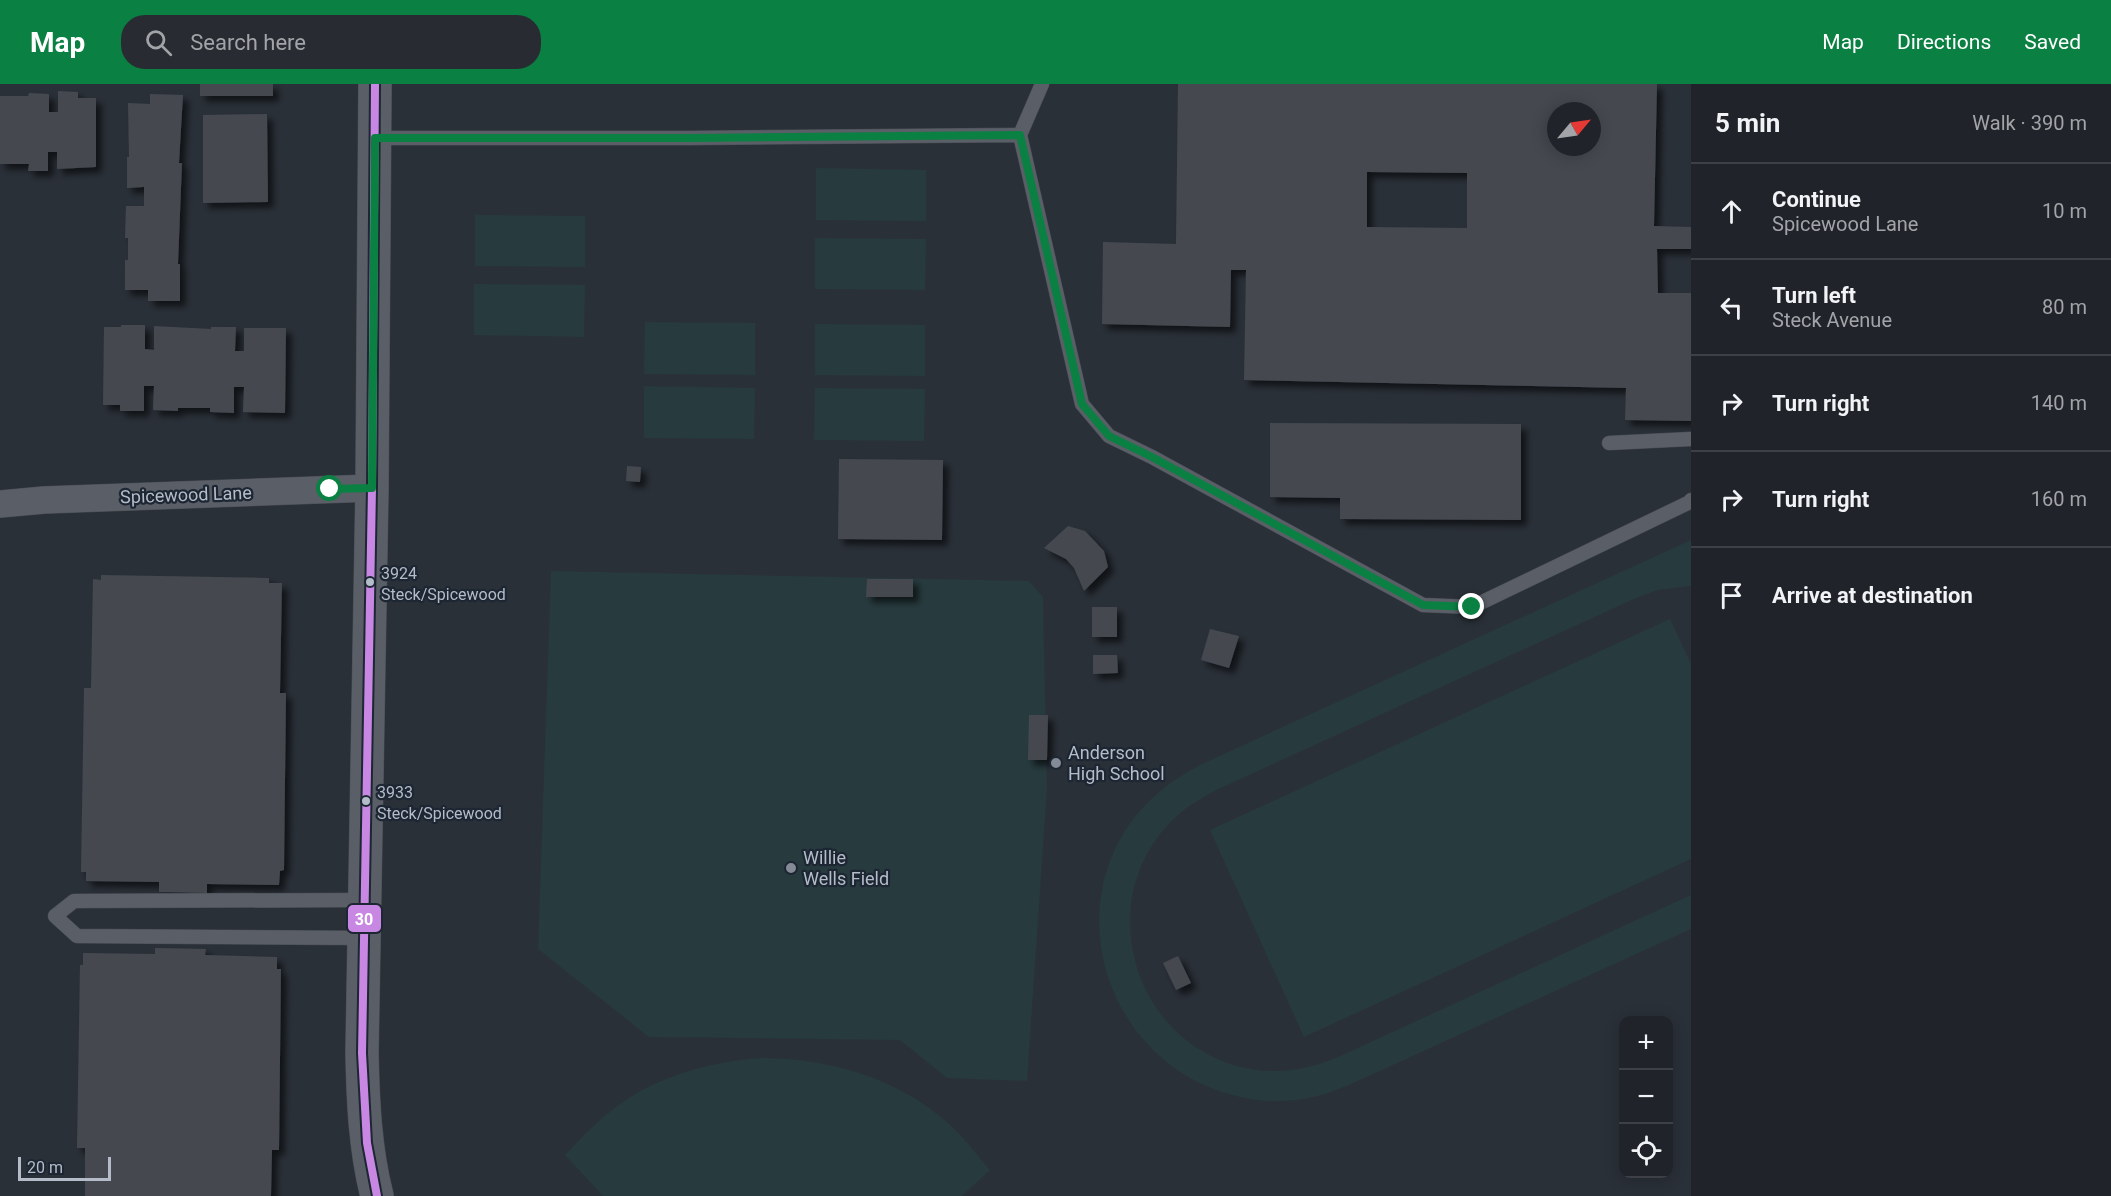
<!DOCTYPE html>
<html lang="en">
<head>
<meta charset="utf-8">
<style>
	body { margin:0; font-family:Roboto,sans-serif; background:#282c32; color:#f1f3f6 }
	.controls { position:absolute; right:18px; bottom:18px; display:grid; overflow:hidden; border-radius:12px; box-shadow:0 3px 15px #0003 }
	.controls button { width:54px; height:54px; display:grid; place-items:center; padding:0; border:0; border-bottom:2px solid #3d4147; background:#20242a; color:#f1f3f6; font:30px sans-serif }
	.compass { position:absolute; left:1547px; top:18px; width:54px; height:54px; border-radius:50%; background:#20242a; box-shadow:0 3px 15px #0003; rotate:61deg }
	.scale { position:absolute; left:18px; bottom:15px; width:93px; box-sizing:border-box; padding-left:6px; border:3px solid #b4bcc9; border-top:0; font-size:16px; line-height:21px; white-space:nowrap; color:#b4bcc9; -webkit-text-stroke:4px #1d2633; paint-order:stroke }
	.stop { position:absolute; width:18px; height:18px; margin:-14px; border:4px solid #0b8043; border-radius:50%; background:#fff }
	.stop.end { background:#0b8043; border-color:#fff; box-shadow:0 2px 6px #0008 }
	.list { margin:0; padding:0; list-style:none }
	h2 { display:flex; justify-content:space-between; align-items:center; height:78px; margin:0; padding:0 24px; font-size:26px }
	h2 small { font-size:20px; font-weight:400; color:#a2a4a8 }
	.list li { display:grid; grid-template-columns:39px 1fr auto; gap:18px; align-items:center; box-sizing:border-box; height:96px; padding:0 24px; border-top:2px solid #3d4147 }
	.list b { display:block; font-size:22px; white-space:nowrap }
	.list p { margin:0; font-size:20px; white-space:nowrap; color:#a2a4a8 }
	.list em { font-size:20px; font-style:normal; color:#a2a4a8 }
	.icon { flex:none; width:33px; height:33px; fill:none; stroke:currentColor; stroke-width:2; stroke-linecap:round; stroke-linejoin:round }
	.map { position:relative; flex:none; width:1691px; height:1112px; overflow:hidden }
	header { display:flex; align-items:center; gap:36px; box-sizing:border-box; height:84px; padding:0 30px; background:#0b8043; color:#fff }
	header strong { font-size:28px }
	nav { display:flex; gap:33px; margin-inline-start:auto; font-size:21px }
	.search { width:420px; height:54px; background:#282c32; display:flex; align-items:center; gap:15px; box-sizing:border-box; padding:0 21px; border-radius:24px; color:#a2a4a8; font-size:22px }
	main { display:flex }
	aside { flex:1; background:#20242a }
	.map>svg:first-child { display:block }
	.green { fill:#273a3e }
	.building { fill:#444950; fill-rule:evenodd; filter:url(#shadow) }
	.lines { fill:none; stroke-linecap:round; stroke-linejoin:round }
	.service-casing { stroke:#484c53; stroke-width:15 }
	.minor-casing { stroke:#484c53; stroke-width:28 }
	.tertiary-casing { stroke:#484c53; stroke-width:34 }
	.service { stroke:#5a5e66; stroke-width:14 }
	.minor { stroke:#5a5e66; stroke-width:27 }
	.tertiary { stroke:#5a5e66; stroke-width:33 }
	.bus-1-casing { stroke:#1d2633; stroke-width:12 }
	.bus-1 { stroke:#c787e3; stroke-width:8 }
	.route { stroke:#0b8043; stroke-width:8 }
	.bus-dot { fill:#b4bcc9; stroke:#1d2633; stroke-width:2 }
	.poi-dot { fill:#848b96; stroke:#1d2633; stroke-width:2 }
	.labels { text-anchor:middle; stroke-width:4.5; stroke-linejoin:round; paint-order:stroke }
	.bus-label { font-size:16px; fill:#b4bcc9; stroke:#1d2633; text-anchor:start }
	.street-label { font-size:18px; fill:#b4bcc9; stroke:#1d2633 }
	.poi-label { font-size:18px; fill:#b4bcc9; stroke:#1d2633; text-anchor:start }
	.line-badge { stroke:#1d2633; stroke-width:2 }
	.badge-label { font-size:16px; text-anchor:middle; font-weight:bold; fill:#fff }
</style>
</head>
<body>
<header>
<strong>Map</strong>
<div class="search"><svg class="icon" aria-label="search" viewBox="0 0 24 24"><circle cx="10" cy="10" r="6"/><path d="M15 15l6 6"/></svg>Search here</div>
<nav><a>Map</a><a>Directions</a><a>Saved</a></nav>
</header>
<main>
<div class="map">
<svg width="1691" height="1112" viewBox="0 0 1691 1112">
	<defs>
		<filter id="shadow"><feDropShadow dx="5.5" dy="5.5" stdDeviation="3" flood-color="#0009"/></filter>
	</defs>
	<rect width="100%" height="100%" fill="#2a3038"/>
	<g class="green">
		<path d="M816 84 926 86V137L816 136Z"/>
		<path d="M475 131 585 132V183L475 182Z"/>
		<path d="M815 154 926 155 925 206 815 205Z"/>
		<path d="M474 200 585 201 584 253 474 251Z"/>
		<path d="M645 238 755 239V291L644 290Z"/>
		<path d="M815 240 925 241V292L815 291Z"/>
		<path d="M644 302 755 304 754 355 644 354Z"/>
		<path d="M815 304 925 305 924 357 814 356Z"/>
		<path d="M1691 456V502L1658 506 1636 514 1214 707C1201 715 1187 722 1176 733 1151 755 1135 788 1131 821 1122 905 1182 983 1269 987 1293 988 1315 982 1336 974L1691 811V845L1349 1001C1332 1008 1315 1014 1296 1016 1255 1021 1210 1009 1176 985 1094 928 1072 808 1138 729 1156 708 1177 693 1202 680Z"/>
		<path d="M551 487 1029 497 1043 513 1047 704 1027 997 947 994 900 956 649 953 538 865Z"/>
		<path d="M1670 535 1691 580V775L1304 953 1210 746Z"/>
		<path d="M760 974C828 974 895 993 947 1038 963 1052 976 1070 990 1086L962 1112H603L565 1071C581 1054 597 1037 616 1023 657 992 710 978 760 974Z"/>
	</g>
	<g class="building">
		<rect x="200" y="0" width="73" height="12"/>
		<path d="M1178 0H1657L1654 142 1691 143V165H1657L1658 209H1691V337L1625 336 1626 304 1244 296 1246 186H1231L1230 243 1102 240 1103 158 1176 160ZM1556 27H1592V63H1556ZM1367 88 1467 89V144L1367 143Z"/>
		<path d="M58 7 78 8V14H96V83L57 85V68H48V87H28L29 80H0V12H28L29 9 49 10V28H58Z"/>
		<path d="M150 10 183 11 179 79H182L178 180H180V217H148V206H125V176H128V154H125L126 122H144V103L127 104V73H129L128 19 150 20Z"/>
		<path d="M267 30 268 118 203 119V31Z"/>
		<path d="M121 241H145V265L154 266V242L211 245V243H236L235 267H244V244H286L285 329 243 328 244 303H234V329L210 328V324H178V327L153 326 154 302H144V327H120V321H103L104 243H121Z"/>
		<path d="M1270 339 1521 340V436L1340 435V414L1270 413Z"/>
		<path d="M839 375 943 376 942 456 838 455Z"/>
		<path d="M627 382 641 383 640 398 626 397Z"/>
		<path d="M1068 442 1085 447 1104 467 1108 483 1084 507 1074 484 1066 475 1044 464Z"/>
		<path d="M101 491 269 494V499H282L280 609H286L284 786 280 787 279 801 207 800V809L159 808V798L86 797V788H81L84 604H91L93 495 101 496Z"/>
		<path d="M867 495H913V513H866Z"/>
		<rect x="1092" y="523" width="25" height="30"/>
		<path d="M1210 545 1239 552 1229 584 1201 576Z"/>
		<path d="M1093 571H1117L1118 589 1093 590Z"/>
		<path d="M1029 631H1048L1047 676H1028Z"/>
		<path d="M155 864 206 865 205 871 277 873V885H281L279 1066H272L271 1112H85V1064H77L80 881H83V869L155 870Z"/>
		<path d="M1178 872 1191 899 1176 906 1163 879Z"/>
	</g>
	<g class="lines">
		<g class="service-casing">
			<g id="service">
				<path d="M1020 51 1042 0"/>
				<path d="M375 54H690L1020 51 1082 320 1109 352 1152 373 1423 521 1472 523 1690 418 1691 416"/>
				<path d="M1609 359 1691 355"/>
				<path d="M364 854 77 852 55 832 74 817 365 816"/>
			</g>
		</g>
		<g class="minor-casing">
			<path id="minor" d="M0 420 44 416 372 404"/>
		</g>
		<g class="tertiary-casing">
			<path id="tertiary" d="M375 0 372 404 362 969C363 1017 365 1065 377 1112"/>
		</g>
		<use href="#service" class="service"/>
		<use href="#minor" class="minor"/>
		<use href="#tertiary" class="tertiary"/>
		<g class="bus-1-casing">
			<path id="bus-1" d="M375 0 372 404 362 969 367 1059 377 1112"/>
		</g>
		<use href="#bus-1" class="bus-1"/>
	</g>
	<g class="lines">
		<path class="route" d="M330 405 372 404 375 54H690L1020 51 1082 320 1109 352 1152 373 1423 521 1472 523"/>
	</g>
	<g class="bus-dot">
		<circle cx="370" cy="498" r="5"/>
		<circle cx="366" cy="717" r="5"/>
	</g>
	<g class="poi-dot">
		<circle cx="1056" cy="679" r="6"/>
		<circle cx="791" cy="784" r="6"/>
	</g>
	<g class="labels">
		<g class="bus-label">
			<text x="381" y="495">3924<tspan x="381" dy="21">Steck/Spicewood</tspan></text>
			<text x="377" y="714">3933<tspan x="377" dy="21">Steck/Spicewood</tspan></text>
		</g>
		<g class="street-label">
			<text transform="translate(186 411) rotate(-2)" y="6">Spicewood Lane</text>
		</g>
		<g class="poi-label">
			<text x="1068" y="675">Anderson<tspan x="1068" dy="21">High School</tspan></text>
			<text x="803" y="780">Willie<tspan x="803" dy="21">Wells Field</tspan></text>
		</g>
	</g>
	<rect class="line-badge" x="347" y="820" width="35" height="29" rx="6" fill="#c787e3"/>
	<g class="badge-label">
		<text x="364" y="841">30</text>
	</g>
</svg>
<div class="controls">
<button>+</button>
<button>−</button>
<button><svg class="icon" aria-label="locate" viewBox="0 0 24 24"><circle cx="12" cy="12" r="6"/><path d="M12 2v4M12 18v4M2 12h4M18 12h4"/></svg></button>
</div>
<svg class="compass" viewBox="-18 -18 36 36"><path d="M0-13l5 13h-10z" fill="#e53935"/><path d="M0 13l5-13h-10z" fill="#a2a4a8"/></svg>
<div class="scale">20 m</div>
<div class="stop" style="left:330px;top:405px"></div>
<div class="stop end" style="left:1472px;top:523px"></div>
</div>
<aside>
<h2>5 min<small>Walk · 390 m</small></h2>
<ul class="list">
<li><svg class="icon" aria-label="ahead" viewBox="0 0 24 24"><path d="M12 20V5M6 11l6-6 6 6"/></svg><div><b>Continue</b><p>Spicewood Lane</p></div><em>10 m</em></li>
<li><svg class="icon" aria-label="left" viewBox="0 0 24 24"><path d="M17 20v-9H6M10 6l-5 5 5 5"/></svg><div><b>Turn left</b><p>Steck Avenue</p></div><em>80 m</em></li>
<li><svg class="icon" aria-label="right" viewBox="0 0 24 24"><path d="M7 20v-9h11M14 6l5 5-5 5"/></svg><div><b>Turn right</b></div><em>140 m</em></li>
<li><svg class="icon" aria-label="right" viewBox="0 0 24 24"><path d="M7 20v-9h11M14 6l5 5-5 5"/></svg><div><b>Turn right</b></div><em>160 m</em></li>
<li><svg class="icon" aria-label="arrive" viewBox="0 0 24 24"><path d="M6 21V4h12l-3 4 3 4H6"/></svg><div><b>Arrive at destination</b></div></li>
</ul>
</aside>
</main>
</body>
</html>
